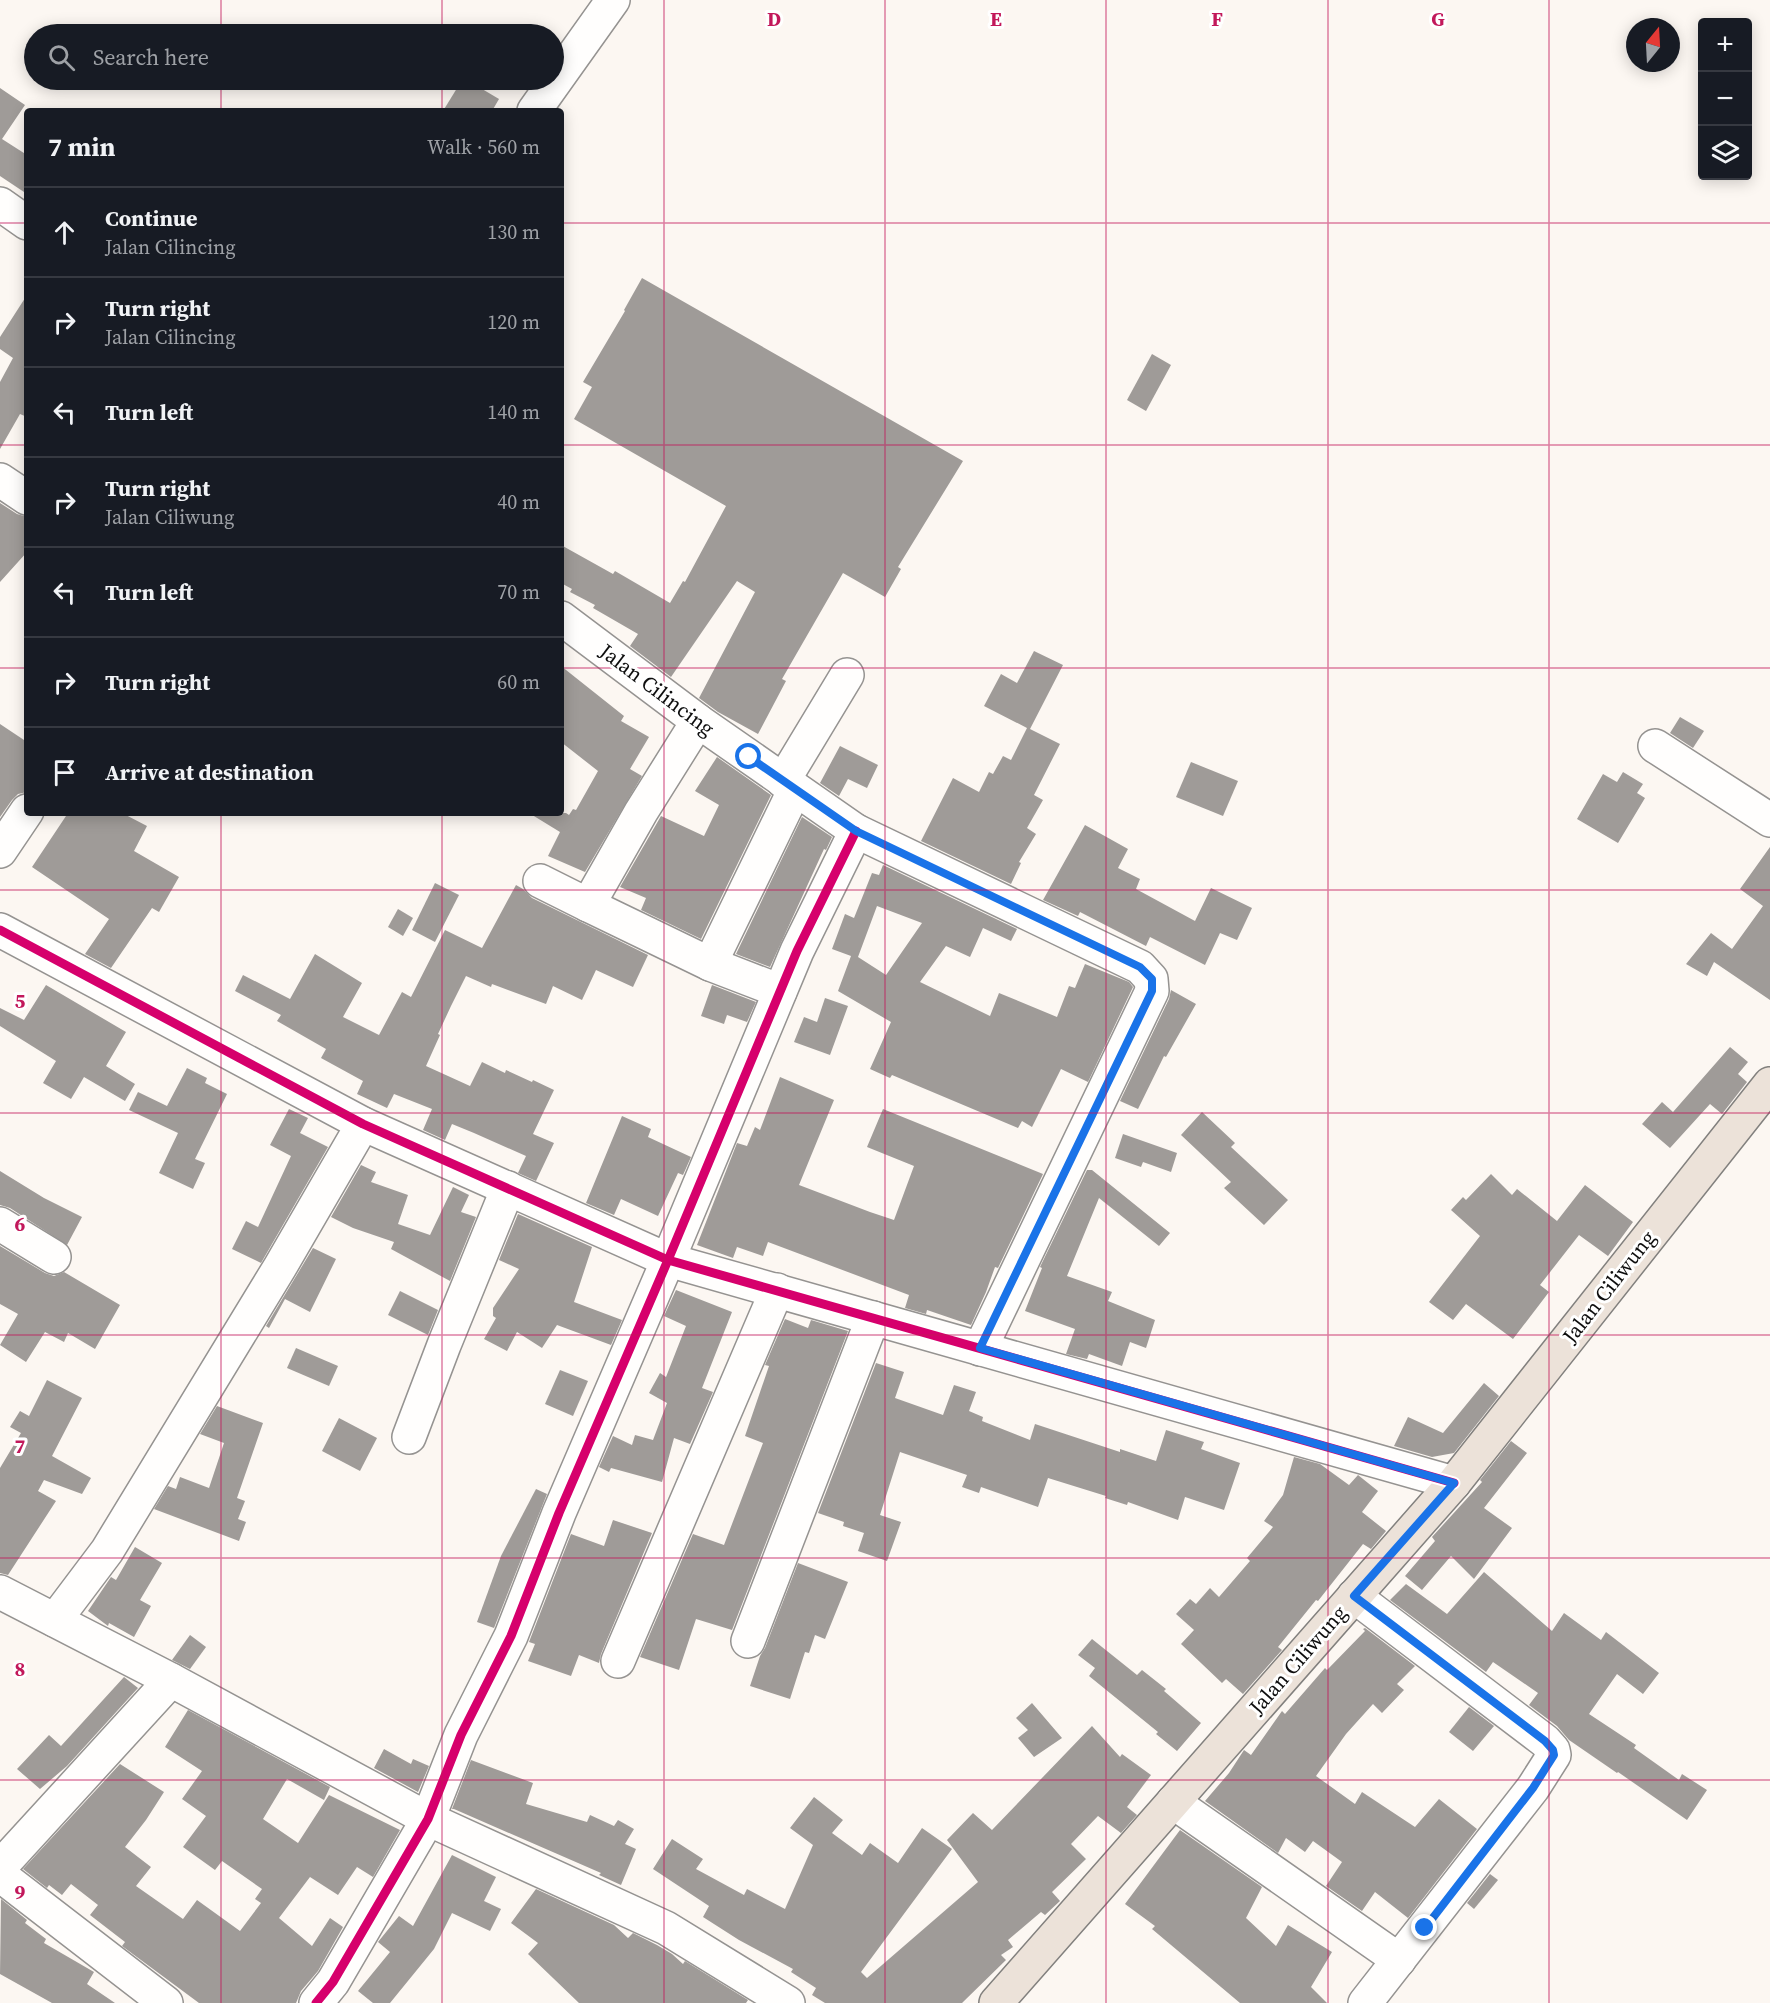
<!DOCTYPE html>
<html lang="en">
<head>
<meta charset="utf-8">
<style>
	body { margin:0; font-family:"Source Serif 4",serif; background:#20242c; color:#f1f3f6 }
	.controls { position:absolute; right:18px; top:18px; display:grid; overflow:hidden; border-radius:6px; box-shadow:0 3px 15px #0003 }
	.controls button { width:54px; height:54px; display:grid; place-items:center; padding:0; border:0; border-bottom:2px solid #363941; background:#171b24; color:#f1f3f6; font:30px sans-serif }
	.compass { position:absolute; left:1626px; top:18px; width:54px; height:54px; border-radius:50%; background:#171b24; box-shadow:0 3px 15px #0003; rotate:18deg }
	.stop { position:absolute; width:18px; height:18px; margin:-14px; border:4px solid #1a73e8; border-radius:50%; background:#fff }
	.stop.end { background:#1a73e8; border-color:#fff; box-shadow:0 2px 6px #0008 }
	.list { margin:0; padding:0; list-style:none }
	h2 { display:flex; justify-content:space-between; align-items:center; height:78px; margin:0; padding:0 24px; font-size:26px }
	h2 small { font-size:20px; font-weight:400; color:#9ea1a6 }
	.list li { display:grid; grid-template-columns:39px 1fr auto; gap:18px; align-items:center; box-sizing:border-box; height:90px; padding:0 24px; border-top:2px solid #363941 }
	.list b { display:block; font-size:22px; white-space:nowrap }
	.list p { margin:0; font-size:20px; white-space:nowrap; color:#9ea1a6 }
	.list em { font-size:20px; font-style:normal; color:#9ea1a6 }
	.icon { flex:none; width:33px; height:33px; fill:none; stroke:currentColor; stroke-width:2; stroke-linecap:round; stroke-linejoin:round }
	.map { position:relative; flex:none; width:1770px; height:2003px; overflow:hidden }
	.search { position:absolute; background:#171b24; box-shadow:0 3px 15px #0003; left:24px; top:24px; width:540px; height:66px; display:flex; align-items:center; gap:15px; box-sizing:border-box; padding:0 21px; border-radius:33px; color:#9ea1a6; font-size:22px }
	.panel { position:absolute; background:#171b24; box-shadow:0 3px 15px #0003; left:24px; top:108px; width:540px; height:708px; border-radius:6px }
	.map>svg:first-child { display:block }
	.building { fill:#9f9b98; fill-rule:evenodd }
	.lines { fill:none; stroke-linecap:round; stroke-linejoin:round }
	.minor-casing { stroke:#959391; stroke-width:36 }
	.major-casing { stroke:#82807e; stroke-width:36 }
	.minor { stroke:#fffefd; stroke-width:33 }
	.major { stroke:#ece2d9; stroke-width:33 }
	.cycleway-casing { stroke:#fff; stroke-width:13 }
	.cycleway { stroke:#d6006c; stroke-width:9 }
	.route { stroke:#1a73e8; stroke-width:8 }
	.grid { fill:none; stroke:#c2185b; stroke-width:1.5; stroke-opacity:0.55 }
	.labels { text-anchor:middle; stroke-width:6; stroke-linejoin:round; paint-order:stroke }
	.street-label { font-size:21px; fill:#0e0e0e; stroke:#fff }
	.grid-label { font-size:20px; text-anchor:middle; font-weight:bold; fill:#c2185b; stroke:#fff; stroke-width:6; stroke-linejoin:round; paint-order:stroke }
</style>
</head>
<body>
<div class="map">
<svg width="1770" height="2003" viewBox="0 0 1770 2003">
	<rect width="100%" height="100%" fill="#fcf7f2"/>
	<g class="building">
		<path d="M462 80H467L499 99 492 111H443Z"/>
		<path d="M0 88 25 105 2 139 27 155V194L0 176Z"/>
		<path d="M642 278 963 461 898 567 901 569 885 597 843 573 782 679 786 681 758 734 718 712 699 698 755 592 737 581 671 677 630 646 638 634 593 608 595 605 570 592 572 589 561 583V545L613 574 615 571 670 603 683 581 685 582 726 506 574 419 592 387 583 382 625 311 624 310Z"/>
		<path d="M27 295V417L20 414 0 449V382L13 358 0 349V337Z"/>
		<path d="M1152 354 1171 365 1146 411 1127 400Z"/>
		<path d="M0 503 17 514 27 517V552L0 582Z"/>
		<path d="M1034 651 1063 665 1030 729 1060 744 1034 795 1043 800 1027 828 1036 834 1019 862 1021 863 1011 884 921 841 953 778 979 792 989 772 993 774 1003 756 1011 760 1027 728 984 706 1001 674 1017 683Z"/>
		<path d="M561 666 624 716 621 721 649 737 630 769 642 776 585 872 548 856 560 832 529 813H566L569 815 573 809 576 810 598 771 561 742Z"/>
		<path d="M1680 717 1704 731 1693 748 1670 733Z"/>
		<path d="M0 724 27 742V792L18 794 12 800 0 817Z"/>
		<path d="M840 746 878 765 867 788 848 779 839 796 820 783Z"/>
		<path d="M717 757 771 795 701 939 641 910 646 898 620 887 661 816 704 836 719 805 695 791Z"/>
		<path d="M1191 762 1238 781 1223 816 1176 797Z"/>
		<path d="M1623 772 1643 784 1637 793 1645 798 1618 843 1577 819 1603 774 1617 782Z"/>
		<path d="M68 813H122L147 826 134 851 179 877 159 912 152 908 111 968 85 954 109 919 32 867Z"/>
		<path d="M802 817 832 837 826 850 824 849 770 967 736 954Z"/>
		<path d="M1085 825 1128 849 1118 868 1140 879 1136 889 1195 921 1211 888 1252 908 1237 940 1220 933 1205 965 1150 937 1146 946 1080 912 1078 916 1043 900Z"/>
		<path d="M1770 847V1000L1714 962 1707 976 1686 964 1711 933 1732 949 1763 906 1740 889Z"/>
		<path d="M883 865 1017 929 1011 941 983 928 970 957 946 946 920 982 990 1016 999 993 1057 1017 1069 986 1075 988 1085 964 1129 982 1133 987 1088 1082 1061 1069 1032 1127 1022 1121 1018 1128 892 1075 890 1078 870 1069 891 1022 838 991 851 956 832 949 845 914 854 918 872 873 879 875ZM877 906 922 923 886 975 858 957Z"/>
		<path d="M435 883 459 895 435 942 412 930Z"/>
		<path d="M516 885 523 889 532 898 648 955 633 987 596 970 582 1000 553 986 546 1004 492 984 491 987 466 976 451 1006 438 1034 440 1035 426 1066 470 1086 482 1062 505 1073 506 1070 532 1082 533 1080 554 1090 533 1134 554 1143 536 1181 518 1173 526 1156 474 1133 452 1124 445 1140 423 1130 432 1109 394 1094 387 1108 357 1094 363 1081 321 1058 326 1049 277 1021 281 1015 235 991 243 975 290 999 315 954 362 983 343 1017 379 1035 402 992 411 997 445 930 482 948Z"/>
		<path d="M398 909 413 918 403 936 388 927Z"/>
		<path d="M46 985 126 1032 106 1066 135 1084 125 1101 84 1077 71 1099 43 1083 56 1061 0 1026V1008L24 1020Z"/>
		<path d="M712 985 756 1002 747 1022 727 1015 724 1024 701 1016Z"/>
		<path d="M1171 990 1196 1004 1166 1057 1164 1056 1138 1109 1120 1101 1169 999Z"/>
		<path d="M825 998 848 1006 830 1055 794 1042 804 1017 817 1022Z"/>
		<path d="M1730 1047 1748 1062 1738 1074 1747 1082 1722 1114 1710 1104 1670 1148 1642 1124 1662 1102 1673 1112Z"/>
		<path d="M187 1068 207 1078 205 1083 227 1094 195 1159 205 1163 193 1189 159 1173 178 1133 129 1110 138 1092 167 1106Z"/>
		<path d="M780 1077 834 1100 799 1185 870 1212 894 1220 914 1166 867 1147 883 1109 1043 1174 998 1268 995 1267 986 1292 971 1325 927 1310 926 1314 905 1308 909 1295 768 1242 763 1256 737 1247 733 1258 697 1245 737 1143 747 1146 755 1127 760 1130Z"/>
		<path d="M289 1109 308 1118 300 1133 328 1147 261 1263 232 1249 246 1221 258 1227 291 1156 270 1145Z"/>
		<path d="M1202 1112 1235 1143 1231 1147 1288 1200 1264 1225 1224 1188 1231 1182 1181 1135Z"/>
		<path d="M622 1116 651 1129 648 1137 691 1157 683 1175 678 1173 658 1216 621 1199 614 1215 586 1203Z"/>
		<path d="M1123 1134 1177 1153 1171 1172 1143 1162 1141 1167 1115 1158Z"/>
		<path d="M361 1165 376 1172 371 1182 408 1195 398 1224 430 1235 453 1187 469 1195 461 1212 476 1217 450 1281 391 1249 394 1242 353 1228 331 1217Z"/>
		<path d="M1087 1170H1092L1170 1233 1159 1246 1099 1198 1067 1276 1112 1292 1108 1301 1155 1320 1146 1348 1130 1342 1122 1366 1089 1354 1087 1359 1066 1354 1075 1329 1025 1311 1042 1268 1040 1267Z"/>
		<path d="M0 1171 44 1198 82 1217 67 1245 10 1208 0 1205Z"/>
		<path d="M1491 1174 1512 1195 1517 1189 1557 1221 1585 1185 1633 1222 1608 1256 1579 1235 1540 1285 1549 1292 1513 1339 1466 1304 1453 1320 1429 1302 1480 1236 1451 1210 1463 1197 1466 1200Z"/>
		<path d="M518 1214 592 1247 574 1302 622 1320 611 1345 557 1325 542 1348 517 1332 507 1351 484 1339 496 1318 493 1316V1308L519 1269 499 1260Z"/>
		<path d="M0 1246 45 1273 54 1276 64 1272 120 1305 95 1349 68 1333 64 1342 45 1332 26 1362 0 1345 18 1314 0 1304Z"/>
		<path d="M313 1248 336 1259 310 1312 285 1299 269 1328 266 1326Z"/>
		<path d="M676 1290 732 1312 702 1388 713 1392 690 1444 674 1438 662 1482 611 1468 609 1472 599 1467 613 1436 632 1445 635 1435 653 1440 667 1403 649 1393 660 1373 666 1377 686 1326 664 1316Z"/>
		<path d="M400 1291 438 1310 428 1335 388 1315Z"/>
		<path d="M785 1319 808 1328 811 1320 848 1331 732 1630 696 1619 679 1670 640 1657 693 1534 724 1545 763 1443 745 1436 769 1366 765 1365Z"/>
		<path d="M296 1348 338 1366 329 1386 287 1368Z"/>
		<path d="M876 1363 904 1372 895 1398 943 1415 954 1385 976 1392 969 1411 983 1417 982 1421 1030 1440 1035 1424 1120 1452V1449L1156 1461 1166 1430 1204 1442 1201 1449 1240 1463 1224 1510 1185 1497 1178 1520 1128 1502 1127 1505 1105 1498 1106 1496 1048 1478 1038 1507 981 1487 979 1493 962 1487 967 1475 900 1452 880 1515 901 1522 887 1561 858 1551 864 1533 843 1526 844 1522 818 1513Z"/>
		<path d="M560 1370 588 1381 573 1416 545 1404Z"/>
		<path d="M47 1380 82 1398 52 1456 91 1478 82 1494 44 1480 38 1491 56 1501 8 1575 0 1573V1468L21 1433 10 1427 20 1411 29 1416Z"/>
		<path d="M1484 1383 1499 1396 1454 1453 1432 1457 1394 1446 1408 1417 1443 1433Z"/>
		<path d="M217 1406 263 1423 237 1498 245 1501 238 1519 246 1522 239 1541 154 1509 168 1486 176 1489 180 1477 209 1488 224 1443 200 1434Z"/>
		<path d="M339 1418 377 1438 360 1471 322 1451Z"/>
		<path d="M1511 1441 1527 1453 1484 1508 1512 1528 1474 1579 1451 1556 1422 1590 1405 1576 1435 1541 1432 1537 1482 1482 1480 1480Z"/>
		<path d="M1294 1457 1320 1464 1349 1485 1358 1475 1378 1491 1362 1512 1386 1531 1371 1549 1363 1544 1318 1601 1316 1600 1278 1647 1282 1650 1243 1694 1226 1679 1222 1683 1181 1644 1194 1630 1176 1614 1190 1599 1196 1604 1210 1588 1219 1597 1250 1561 1247 1558 1273 1527 1264 1521 1283 1495Z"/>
		<path d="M536 1489 547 1494 494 1628 477 1622 501 1556Z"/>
		<path d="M613 1520 652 1533 601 1654 599 1663 579 1655 571 1676 528 1661 535 1644 529 1642 571 1534 604 1546Z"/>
		<path d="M135 1547 162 1563 140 1600 151 1606 134 1637 109 1623 108 1626 88 1611 111 1577 116 1580Z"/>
		<path d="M798 1563 848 1582 825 1639 815 1635 809 1653 805 1652 790 1699 750 1686 760 1656 765 1648Z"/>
		<path d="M1484 1572 1552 1631 1564 1613 1601 1640 1606 1632 1659 1673 1643 1694 1617 1674 1589 1714 1636 1745 1634 1748 1679 1780 1682 1774 1707 1790 1687 1820 1618 1772 1617 1773 1569 1740 1557 1726 1529 1705 1538 1693 1493 1662 1486 1672 1390 1600 1406 1584 1447 1614Z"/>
		<path d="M1365 1628 1415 1666 1397 1684 1404 1690 1382 1713 1373 1704 1346 1734 1316 1776 1355 1804 1362 1792 1415 1827 1439 1799 1477 1829 1408 1918 1375 1892 1362 1911 1326 1886 1342 1862 1313 1841 1305 1852 1286 1838 1278 1853 1205 1801 1229 1773 1244 1750 1251 1755 1282 1711 1285 1714 1325 1668 1327 1670 1365 1631 1363 1629Z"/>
		<path d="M190 1635 206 1647 190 1669 172 1660Z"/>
		<path d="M1092 1639 1137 1675 1142 1670 1166 1689 1164 1691 1201 1723 1177 1751 1156 1734 1158 1732 1089 1676 1095 1668 1078 1655Z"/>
		<path d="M124 1677 138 1688 67 1766 40 1789 17 1769 49 1735 61 1746Z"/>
		<path d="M1032 1703 1062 1738 1034 1757 1018 1738 1028 1730 1016 1718Z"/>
		<path d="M1469 1707 1494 1726 1473 1751 1449 1732Z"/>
		<path d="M188 1710 330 1787 324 1800 287 1779 263 1819 298 1843 329 1795 400 1830 373 1877 357 1867 338 1895 310 1877 279 1918 312 1946 330 1918 343 1927 318 1971 301 1991 296 2003H199L122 1946 125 1942 90 1915 98 1905 71 1884 62 1895 49 1885 47 1888 23 1869 120 1764 164 1792 146 1820 125 1847 151 1867 136 1886 183 1919 197 1900 240 1931 261 1903 255 1899 262 1889 222 1861 215 1870 183 1847 206 1816 182 1799 202 1771 165 1747Z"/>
		<path d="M1092 1726 1120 1757 1122 1754 1151 1775 1127 1807 1137 1815 1121 1833 1098 1816 1071 1844 1086 1859 1052 1892 1060 1901 1045 1915 1041 1912 1008 1940 1013 1947 1001 1955 1006 1960 962 2003H825L812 1995 816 1988 791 1972 793 1969 739 1940 703 1917 709 1906 653 1869 672 1839 703 1859 696 1869 744 1895 747 1889 785 1909 813 1845 790 1828 814 1797 843 1820 832 1833 862 1855 870 1843 898 1863 922 1828 952 1849 861 1972 867 1978 978 1882 947 1840 973 1813 992 1830Z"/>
		<path d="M384 1749 411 1764 413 1759 429 1766 418 1792 374 1768Z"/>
		<path d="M471 1760 533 1783 526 1804 587 1822 590 1815 614 1826 618 1820 634 1829 625 1844 636 1849 621 1885 599 1875 601 1873 454 1809H452Z"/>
		<path d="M1180 1830 1262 1887 1246 1918 1276 1946 1288 1925 1332 1952 1311 1987 1327 2003H1240L1152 1929 1155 1926 1125 1904Z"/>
		<path d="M452 1855 496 1877 484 1901 501 1909 490 1931 452 1913 434 1949 390 2003H373L358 1991 390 1952 378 1942 399 1916 413 1926Z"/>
		<path d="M1490 1874 1498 1880 1474 1909 1467 1903Z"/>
		<path d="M536 1889 614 1925 628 1938 633 1933 657 1945 672 1954 683 1964 685 1961 748 2000 746 2003H579L528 1954 538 1943 511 1923Z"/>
		<path d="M1 1899 27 1920 25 1923 46 1939 44 1943 94 1972 87 1984 115 2003H52L0 1974Z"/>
	</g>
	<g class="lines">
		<g class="minor-casing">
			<g id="minor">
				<path d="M534 111 613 0"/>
				<path d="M0 204 27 223"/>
				<path d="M0 480 27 498"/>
				<path d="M561 618 698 721 856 831 1140 967 1151 979 1152 991 980 1349"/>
				<path d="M698 721 641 812 588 905 710 964 795 789"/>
				<path d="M1655 746 1770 820"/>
				<path d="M783 781 847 675"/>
				<path d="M0 851 27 811"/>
				<path d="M540 881 588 905"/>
				<path d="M0 930 363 1124 668 1260 1454 1483"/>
				<path d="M710 964 780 991"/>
				<path d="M0 1224 54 1257"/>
				<path d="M409 1437 444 1345 508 1188"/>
				<path d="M0 1592 171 1680 428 1819 666 1928 788 2003"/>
				<path d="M1354 1596 1545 1741 1553 1750 1554 1755 1533 1788 1365 2003"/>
				<path d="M55 1620 107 1551 280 1267 363 1124"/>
				<path d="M748 1641 873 1318"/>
				<path d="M618 1661 777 1290"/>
				<path d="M1173 1802 1399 1960"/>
				<path d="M0 1867 171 1680"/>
				<path d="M0 1875 166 2003"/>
				<path d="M316 2003 333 1982 428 1819 461 1735 511 1636 559 1513 668 1260 797 951 856 831"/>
			</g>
		</g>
		<g class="major-casing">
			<path id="major" d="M996 2003 1454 1483 1770 1084"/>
		</g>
		<use href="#minor" class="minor"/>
		<use href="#major" class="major"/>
		<g class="cycleway-casing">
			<g id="cycleway">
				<path d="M0 930 363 1124 668 1260 1454 1483"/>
				<path d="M316 2003 333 1982 428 1819 461 1735 511 1636 559 1513 668 1260 797 951 856 831"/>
			</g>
		</g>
		<use href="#cycleway" class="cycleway"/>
	</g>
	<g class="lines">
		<path class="route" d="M749 757 856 831 1140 967 1152 979V991L980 1348 1454 1483 1354 1596 1545 1741 1553 1750 1554 1755 1533 1788 1425 1928"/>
	</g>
	<path class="grid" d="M221 0V34M442 0V34M664 0V2003M885 0V2003M1106 0V2003M1328 0V2003M1549 0V2003M221 80V111M442 80V111M0 223H27M561 223H1770M0 445H27M561 445H1770M0 668H27M561 668H1770M221 813V2003M442 813V2003M0 890H1770M0 1113H1770M0 1335H1770M0 1558H1770M0 1780H1770"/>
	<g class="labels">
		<g class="street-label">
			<text transform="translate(657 690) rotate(37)" y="7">Jalan Cilincing</text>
			<text transform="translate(1609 1287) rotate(-52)" y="7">Jalan Ciliwung</text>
			<text transform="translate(1298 1660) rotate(-49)" y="7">Jalan Ciliwung</text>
		</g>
	</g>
	<g class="grid-label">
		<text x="774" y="26">D</text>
		<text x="996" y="26">E</text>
		<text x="1217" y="26">F</text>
		<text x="1438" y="26">G</text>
		<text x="20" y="1008">5</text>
		<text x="20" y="1231">6</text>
		<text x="20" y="1453">7</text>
		<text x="20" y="1676">8</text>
		<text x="20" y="1899">9</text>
	</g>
</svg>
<div class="controls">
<button>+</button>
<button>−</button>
<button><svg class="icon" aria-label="layers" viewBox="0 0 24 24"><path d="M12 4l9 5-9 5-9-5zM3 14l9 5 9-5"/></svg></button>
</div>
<svg class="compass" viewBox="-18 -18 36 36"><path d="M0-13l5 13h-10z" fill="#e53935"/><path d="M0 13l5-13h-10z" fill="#9ea1a6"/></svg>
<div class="stop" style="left:749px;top:757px"></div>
<div class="stop end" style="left:1425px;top:1928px"></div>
<div class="search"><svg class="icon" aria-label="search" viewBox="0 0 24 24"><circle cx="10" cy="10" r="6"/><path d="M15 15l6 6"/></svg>Search here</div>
<section class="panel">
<h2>7 min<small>Walk · 560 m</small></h2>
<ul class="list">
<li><svg class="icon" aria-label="ahead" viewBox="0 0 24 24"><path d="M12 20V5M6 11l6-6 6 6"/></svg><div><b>Continue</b><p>Jalan Cilincing</p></div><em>130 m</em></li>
<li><svg class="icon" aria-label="right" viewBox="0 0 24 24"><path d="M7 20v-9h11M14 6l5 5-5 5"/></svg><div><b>Turn right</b><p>Jalan Cilincing</p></div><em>120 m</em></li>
<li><svg class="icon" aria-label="left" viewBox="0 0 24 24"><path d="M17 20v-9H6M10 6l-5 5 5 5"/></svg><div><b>Turn left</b></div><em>140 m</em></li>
<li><svg class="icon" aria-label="right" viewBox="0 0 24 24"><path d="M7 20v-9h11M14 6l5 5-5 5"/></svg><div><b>Turn right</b><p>Jalan Ciliwung</p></div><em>40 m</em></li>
<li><svg class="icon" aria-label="left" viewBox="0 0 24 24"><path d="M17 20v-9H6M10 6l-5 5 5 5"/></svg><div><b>Turn left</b></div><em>70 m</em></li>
<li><svg class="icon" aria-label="right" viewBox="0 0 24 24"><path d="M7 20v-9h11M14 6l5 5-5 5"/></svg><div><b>Turn right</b></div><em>60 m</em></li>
<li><svg class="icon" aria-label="arrive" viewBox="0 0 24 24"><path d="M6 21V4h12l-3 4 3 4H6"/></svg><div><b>Arrive at destination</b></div></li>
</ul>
</section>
</div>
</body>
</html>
